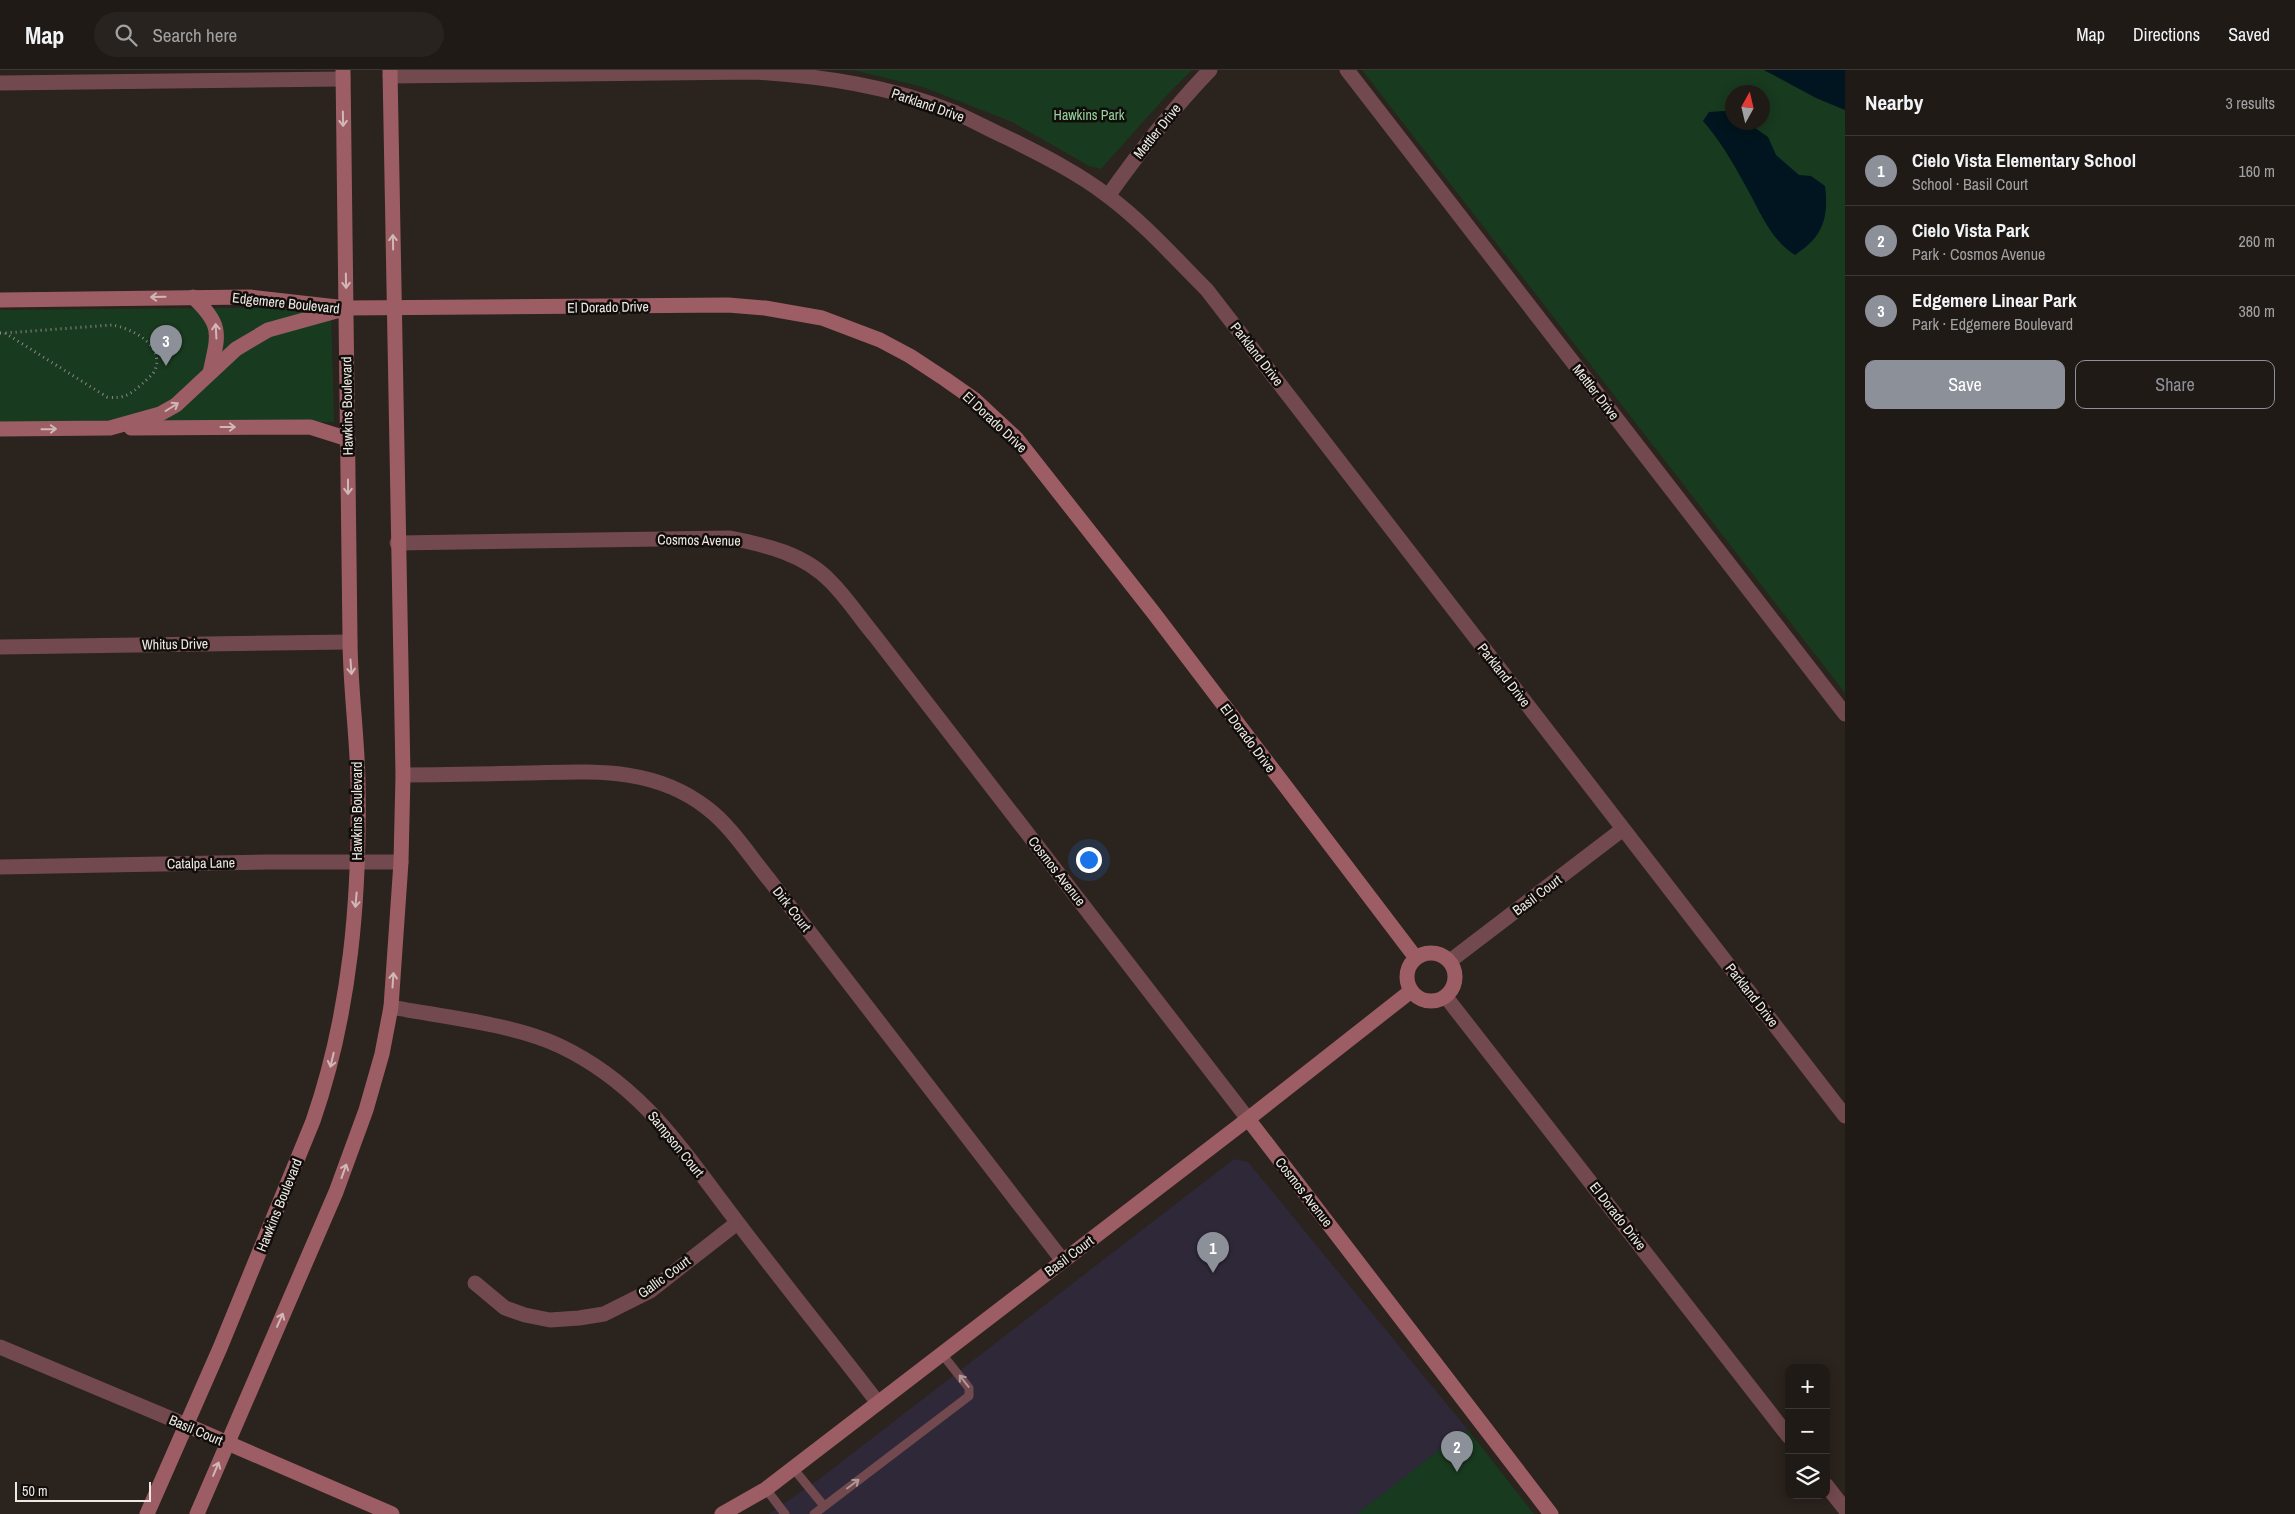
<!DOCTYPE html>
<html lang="en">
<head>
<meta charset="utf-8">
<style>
	body { margin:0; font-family:"Archivo Narrow",sans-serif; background:#28231f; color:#f1f3f6 }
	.controls { position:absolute; right:15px; bottom:15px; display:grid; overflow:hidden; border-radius:10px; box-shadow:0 2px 12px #0003 }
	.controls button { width:45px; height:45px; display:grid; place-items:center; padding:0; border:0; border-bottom:1px solid #3d3835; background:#201a16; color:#f1f3f6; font:25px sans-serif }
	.compass { position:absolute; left:1725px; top:15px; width:45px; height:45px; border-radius:50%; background:#201a16; box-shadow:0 2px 12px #0003; rotate:8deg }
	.scale { position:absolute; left:15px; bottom:12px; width:136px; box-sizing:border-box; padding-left:5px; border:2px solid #ede8e4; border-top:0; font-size:14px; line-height:18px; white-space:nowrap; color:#ede8e4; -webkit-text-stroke:4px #100d0a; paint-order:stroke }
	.you { position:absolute; left:1088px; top:789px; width:18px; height:18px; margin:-12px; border:4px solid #fff; border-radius:50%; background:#1a73e8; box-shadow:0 0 0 8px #1a73e833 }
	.badge { display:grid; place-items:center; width:32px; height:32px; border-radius:50%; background:#8c9099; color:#fff; font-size:16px; font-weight:700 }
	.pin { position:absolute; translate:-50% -41px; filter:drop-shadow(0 1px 2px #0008) }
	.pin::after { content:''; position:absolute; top:26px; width:18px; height:15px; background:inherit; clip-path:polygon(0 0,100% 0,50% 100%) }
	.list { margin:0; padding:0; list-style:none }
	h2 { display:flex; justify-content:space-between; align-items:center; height:65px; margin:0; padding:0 20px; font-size:21px }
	h2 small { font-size:16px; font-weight:400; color:#a2a1a1 }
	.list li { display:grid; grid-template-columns:32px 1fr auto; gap:15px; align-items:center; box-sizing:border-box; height:70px; padding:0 20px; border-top:1px solid #3d3835 }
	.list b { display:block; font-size:19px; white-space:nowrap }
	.list p { margin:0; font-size:16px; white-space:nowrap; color:#a2a1a1 }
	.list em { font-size:16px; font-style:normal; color:#a2a1a1 }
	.actions { display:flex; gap:10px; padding:15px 20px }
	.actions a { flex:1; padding:11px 0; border:1px solid #8c9099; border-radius:10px; text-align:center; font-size:18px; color:#8c9099 }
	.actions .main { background:#8c9099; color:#fff }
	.icon { flex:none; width:28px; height:28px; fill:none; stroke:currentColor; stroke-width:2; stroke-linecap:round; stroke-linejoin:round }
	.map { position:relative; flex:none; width:1845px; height:1444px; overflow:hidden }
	header { display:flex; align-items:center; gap:30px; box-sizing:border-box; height:70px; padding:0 25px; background:#201a16; border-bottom:1px solid #3d3835 }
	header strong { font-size:24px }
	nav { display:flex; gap:28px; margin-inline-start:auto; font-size:18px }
	.search { width:350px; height:45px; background:#28231f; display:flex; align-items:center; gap:12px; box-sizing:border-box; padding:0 18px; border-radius:28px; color:#a2a1a1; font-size:19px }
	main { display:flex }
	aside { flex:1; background:#201a16 }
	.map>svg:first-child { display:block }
	.education { fill:#2f2838 }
	.green { fill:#183a1f; fill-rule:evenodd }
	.water { fill:#00151f }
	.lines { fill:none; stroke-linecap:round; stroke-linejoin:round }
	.path { stroke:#8e8782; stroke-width:3; stroke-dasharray:1 4; stroke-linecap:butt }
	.lane { stroke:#72494e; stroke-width:9 }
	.street { stroke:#72494e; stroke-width:15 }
	.secondary { stroke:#9d5d64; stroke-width:15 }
	.oneway { stroke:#d1b7b7 }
	.oneway2 { stroke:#b09899 }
	.labels { text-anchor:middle; stroke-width:5; stroke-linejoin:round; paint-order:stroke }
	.street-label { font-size:14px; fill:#ede8e4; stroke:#100d0a }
	.park-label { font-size:14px; fill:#96d29f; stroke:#100d0a }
</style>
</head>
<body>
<header>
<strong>Map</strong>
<div class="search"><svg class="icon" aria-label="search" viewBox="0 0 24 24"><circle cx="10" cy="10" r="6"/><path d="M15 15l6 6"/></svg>Search here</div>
<nav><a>Map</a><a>Directions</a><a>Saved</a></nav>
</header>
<main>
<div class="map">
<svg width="1845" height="1444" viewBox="0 0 1845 1444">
	<rect width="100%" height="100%" fill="#2b231d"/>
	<path class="education" d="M1234 1089 1248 1092 1468 1360 1360 1444H769L818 1410Z"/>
	<g class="green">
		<path d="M853 0H1192L1167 25 1101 99 1089 96 1012 52 923 17Z"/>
		<path d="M1362 0H1845V623ZM1732 22H1762V52H1732Z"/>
		<path d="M293 237 331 239 334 352 0 355V240Z"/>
		<path d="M1468 1360 1534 1444H1357L1456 1367 1458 1368Z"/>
	</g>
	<g class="water">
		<path d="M1764 0H1845V40L1816 28Z"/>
		<path d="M1724 41 1732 44V52L1748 53 1768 67 1776 85 1799 105 1811 106 1825 116C1829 148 1823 167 1795 185 1770 170 1758 137 1744 113 1732 91 1719 69 1703 51L1709 42Z"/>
	</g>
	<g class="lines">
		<path class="path" d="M0 263H5L107 327C123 329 130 325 142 314 146 310 153 305 155 300 165 275 131 258 112 255L5 263"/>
		<g class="lane">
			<path d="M793 1398 824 1436"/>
			<path d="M766 1419 785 1444"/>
			<path d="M814 1444 969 1326V1318L942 1284"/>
		</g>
		<g class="street">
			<path d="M1347 0 1845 644"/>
			<path d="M390 6 753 2C822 6 891 16 956 43 974 51 992 61 1010 69 1044 86 1078 103 1108 126 1144 153 1175 188 1207 220L1845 1046"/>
			<path d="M0 13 343 9"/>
			<path d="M1108 126C1140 81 1172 39 1210 0"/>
			<path d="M397 473 730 468C766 475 805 484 831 512 847 528 860 548 875 566L1248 1049"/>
			<path d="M0 577 350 572"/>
			<path d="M403 705C443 705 484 704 525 703 589 702 652 695 707 738 732 757 751 788 771 812L1063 1191"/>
			<path d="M0 797 269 792H401"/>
			<path d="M1450 891 1623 759"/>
			<path d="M1446 927 1789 1367"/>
			<path d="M391 937C443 947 514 954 560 976 644 1016 684 1083 738 1153 784 1214 832 1273 878 1333"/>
			<path d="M475 1213 505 1238 525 1245 550 1250 579 1248 604 1244 650 1221 737 1153"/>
			<path d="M0 1277 186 1355"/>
			<path d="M1826 1415 1845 1439"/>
		</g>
		<g class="secondary">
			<path d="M193 227C224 256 218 265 210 303"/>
			<path d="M0 230 250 227 346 238 728 235 765 238 822 248 880 270 910 286 945 309 975 330 1016 368 1153 542 1416 888"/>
			<path d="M131 358 310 357 348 369"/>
			<path d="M0 359 110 358 160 344 176 335 236 279 268 260 340 240"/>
			<circle cx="1431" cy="907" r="24"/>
			<path d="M1248 1049 1551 1444"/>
			<path d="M186 1355 392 1444"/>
			<path d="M147 1444 220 1278 313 1051C351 941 360 826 358 711 357 663 350 616 350 568 347 379 346 189 343 0"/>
			<path d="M197 1444 336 1122 366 1040 382 984 391 937 401 792 403 705 390 0"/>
			<path d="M722 1444 766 1419 1248 1049 1411 921"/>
		</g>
	</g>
	<defs><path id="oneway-shaft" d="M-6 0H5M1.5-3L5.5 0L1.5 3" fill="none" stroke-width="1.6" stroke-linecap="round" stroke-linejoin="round" transform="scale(1.25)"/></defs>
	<g class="oneway">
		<use href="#oneway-shaft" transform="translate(343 49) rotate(89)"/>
		<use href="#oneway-shaft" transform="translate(393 172) rotate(-91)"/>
		<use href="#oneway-shaft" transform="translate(346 211) rotate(89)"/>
		<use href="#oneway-shaft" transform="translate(158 227) rotate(179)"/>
		<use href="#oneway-shaft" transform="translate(216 261) rotate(-93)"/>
		<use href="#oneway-shaft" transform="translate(172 337) rotate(-32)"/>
		<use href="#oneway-shaft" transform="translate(228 357)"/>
		<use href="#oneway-shaft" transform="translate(49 359) rotate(-1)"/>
		<use href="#oneway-shaft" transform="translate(348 417) rotate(90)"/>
		<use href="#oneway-shaft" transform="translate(351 597) rotate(86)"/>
		<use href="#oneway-shaft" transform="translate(356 830) rotate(95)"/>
		<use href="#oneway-shaft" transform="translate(393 910) rotate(-86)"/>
		<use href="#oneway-shaft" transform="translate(332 990) rotate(103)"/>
		<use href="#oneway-shaft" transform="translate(344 1101) rotate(-70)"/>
		<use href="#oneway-shaft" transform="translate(280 1250) rotate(-66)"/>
		<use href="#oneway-shaft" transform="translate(216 1399) rotate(-67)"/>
	</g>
	<g class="oneway2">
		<use href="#oneway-shaft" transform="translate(964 1311) rotate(-128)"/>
		<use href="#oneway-shaft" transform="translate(853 1414) rotate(-37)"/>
	</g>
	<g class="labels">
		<g class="street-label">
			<text transform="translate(928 35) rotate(19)" y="5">Parkland Drive</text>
			<text transform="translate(1157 61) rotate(-51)" y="5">Mettler Drive</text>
			<text transform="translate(286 233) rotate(6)" y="5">Edgemere Boulevard</text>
			<text transform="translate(608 237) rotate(-1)" y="5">El Dorado Drive</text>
			<text transform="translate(1257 284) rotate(52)" y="5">Parkland Drive</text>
			<text transform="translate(1596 322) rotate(52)" y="5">Mettler Drive</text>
			<text transform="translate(347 336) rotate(-91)" y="5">Hawkins Boulevard</text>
			<text transform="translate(995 352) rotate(43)" y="5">El Dorado Drive</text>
			<text transform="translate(699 470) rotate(1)" y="5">Cosmos Avenue</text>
			<text transform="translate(175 574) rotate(-1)" y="5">Whitus Drive</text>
			<text transform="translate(1504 605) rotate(52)" y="5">Parkland Drive</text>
			<text transform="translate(1248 668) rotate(53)" y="5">El Dorado Drive</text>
			<text transform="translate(357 741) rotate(-90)" y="5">Hawkins Boulevard</text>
			<text transform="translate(201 793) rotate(-1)" y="5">Catalpa Lane</text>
			<text transform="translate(1057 801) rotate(52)" y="5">Cosmos Avenue</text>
			<text transform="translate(1537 825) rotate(-37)" y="5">Basil Court</text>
			<text transform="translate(792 839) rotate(52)" y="5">Dirk Court</text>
			<text transform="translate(1752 925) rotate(52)" y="5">Parkland Drive</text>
			<text transform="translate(676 1074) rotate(51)" y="5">Sampson Court</text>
			<text transform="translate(1304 1122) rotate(52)" y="5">Cosmos Avenue</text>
			<text transform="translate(279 1135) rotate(-68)" y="5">Hawkins Boulevard</text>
			<text transform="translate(1618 1146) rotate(52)" y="5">El Dorado Drive</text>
			<text transform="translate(1069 1186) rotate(-37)" y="5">Basil Court</text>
			<text transform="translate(664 1207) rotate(-36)" y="5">Gallic Court</text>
			<text transform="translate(196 1360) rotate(23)" y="5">Basil Court</text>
		</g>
		<g class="park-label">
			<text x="1089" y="50">Hawkins Park</text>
		</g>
	</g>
</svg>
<div class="controls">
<button>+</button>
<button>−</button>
<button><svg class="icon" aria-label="layers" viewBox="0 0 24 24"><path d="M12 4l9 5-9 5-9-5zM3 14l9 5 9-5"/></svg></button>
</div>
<svg class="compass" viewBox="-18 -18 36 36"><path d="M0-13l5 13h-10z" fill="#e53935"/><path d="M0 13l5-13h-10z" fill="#a2a1a1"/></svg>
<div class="scale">50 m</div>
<div class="you"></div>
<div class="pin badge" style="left:1213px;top:1203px">1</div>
<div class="pin badge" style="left:1457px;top:1402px">2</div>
<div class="pin badge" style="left:166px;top:296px">3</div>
</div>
<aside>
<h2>Nearby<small>3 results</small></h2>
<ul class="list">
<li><span class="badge">1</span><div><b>Cielo Vista Elementary School</b><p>School · Basil Court</p></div><em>160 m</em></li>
<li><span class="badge">2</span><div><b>Cielo Vista Park</b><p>Park · Cosmos Avenue</p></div><em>260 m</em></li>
<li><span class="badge">3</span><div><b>Edgemere Linear Park</b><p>Park · Edgemere Boulevard</p></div><em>380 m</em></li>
</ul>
<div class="actions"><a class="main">Save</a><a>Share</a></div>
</aside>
</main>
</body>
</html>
